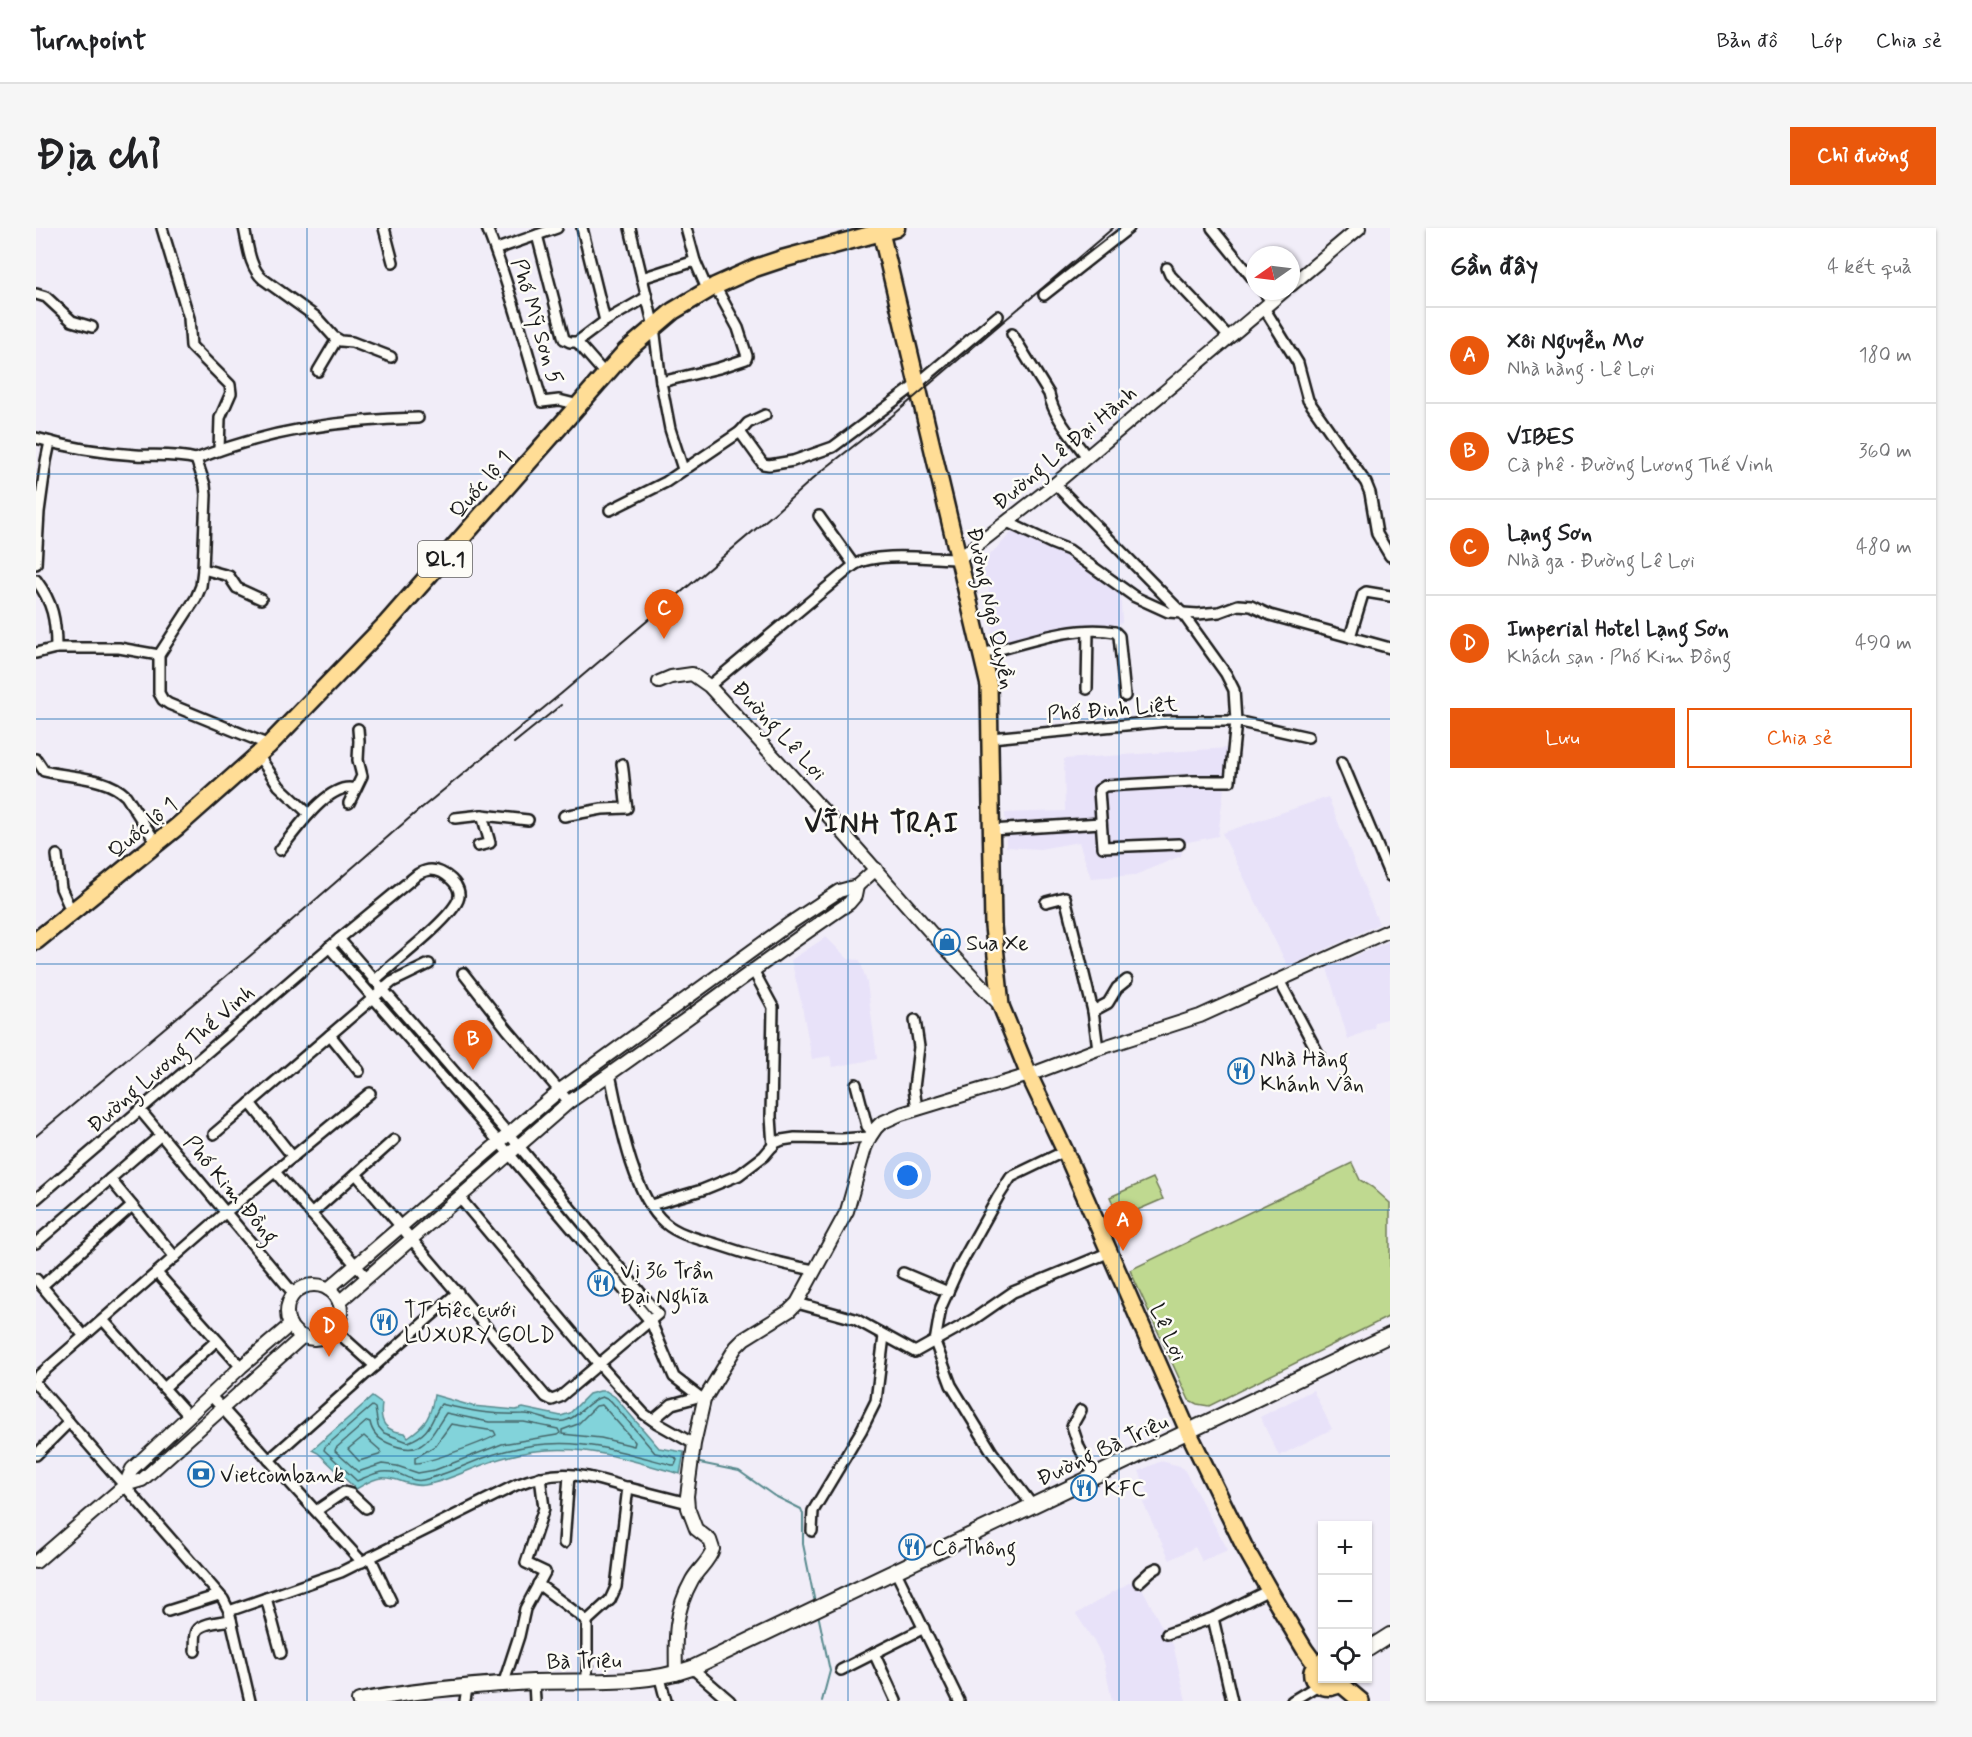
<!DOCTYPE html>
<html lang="vi">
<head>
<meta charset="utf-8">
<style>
	body { margin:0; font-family:Mynerve,sans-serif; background:#f6f6f6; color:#202124 }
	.controls { position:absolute; right:18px; bottom:18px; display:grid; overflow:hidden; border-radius:0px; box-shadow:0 2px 4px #0004 }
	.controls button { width:54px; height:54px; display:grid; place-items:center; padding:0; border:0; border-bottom:2px solid #e0e0e0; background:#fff; color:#202124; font:30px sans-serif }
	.compass { position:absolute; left:1210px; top:18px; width:54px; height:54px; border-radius:50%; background:#fff; box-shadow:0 2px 4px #0004; rotate:256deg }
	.you { position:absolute; left:872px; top:948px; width:21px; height:21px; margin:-15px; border:4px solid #fff; border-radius:50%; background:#1a73e8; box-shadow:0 0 0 9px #1a73e833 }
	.badge { display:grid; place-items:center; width:39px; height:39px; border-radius:50%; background:#ea580c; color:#fff; font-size:20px; font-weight:700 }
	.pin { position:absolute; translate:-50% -50px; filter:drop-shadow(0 2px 3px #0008) }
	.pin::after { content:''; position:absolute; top:32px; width:21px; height:18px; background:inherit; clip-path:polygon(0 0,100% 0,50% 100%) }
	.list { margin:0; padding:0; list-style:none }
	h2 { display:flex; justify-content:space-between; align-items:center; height:78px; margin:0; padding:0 24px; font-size:26px }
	h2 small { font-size:20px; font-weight:400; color:#757577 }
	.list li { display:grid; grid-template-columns:39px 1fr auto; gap:18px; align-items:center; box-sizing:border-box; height:96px; padding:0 24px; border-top:2px solid #e0e0e0 }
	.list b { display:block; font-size:22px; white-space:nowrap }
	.list p { margin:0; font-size:20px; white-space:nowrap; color:#757577 }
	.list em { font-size:20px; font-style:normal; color:#757577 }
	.actions { display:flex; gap:12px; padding:18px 24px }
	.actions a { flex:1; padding:14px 0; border:2px solid #ea580c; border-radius:0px; text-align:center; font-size:21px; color:#ea580c }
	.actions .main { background:#ea580c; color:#fff }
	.icon { flex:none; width:33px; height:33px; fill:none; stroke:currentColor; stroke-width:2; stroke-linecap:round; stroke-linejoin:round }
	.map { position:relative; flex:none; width:1354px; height:1473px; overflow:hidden; border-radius:0px }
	header { display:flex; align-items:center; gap:36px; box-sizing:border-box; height:84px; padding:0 30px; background:#fff; border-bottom:2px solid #e0e0e0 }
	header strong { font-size:28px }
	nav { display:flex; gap:33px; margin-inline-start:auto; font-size:21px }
	.intro { display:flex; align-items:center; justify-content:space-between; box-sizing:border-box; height:144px; padding:0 36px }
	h1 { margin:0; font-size:42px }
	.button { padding:15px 27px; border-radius:0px; background:#ea580c; color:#fff; font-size:21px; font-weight:700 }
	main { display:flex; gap:36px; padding:0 36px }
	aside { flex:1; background:#fff; border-radius:0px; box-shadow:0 2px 4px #0004 }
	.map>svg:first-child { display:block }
	.built { fill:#e8e2f9 }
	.green { fill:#bfd990; stroke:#6e7a56; stroke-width:1.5 }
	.water { fill:#82d3da; stroke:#598a8e; stroke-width:1.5 }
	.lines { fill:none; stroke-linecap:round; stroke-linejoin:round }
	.shore { stroke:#456568; stroke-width:1.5 }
	.stream { stroke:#598a8e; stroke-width:2 }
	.minor-casing { stroke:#1c1c1c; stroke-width:14 }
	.tertiary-casing { stroke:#1c1c1c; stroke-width:16 }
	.secondary-casing { stroke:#1c1c1c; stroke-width:18 }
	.primary-casing { stroke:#1c1c1c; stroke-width:20 }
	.trunk-casing { stroke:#1c1c1c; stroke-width:21 }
	.minor { stroke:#fdfcf7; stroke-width:9 }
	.tertiary { stroke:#fdfcf7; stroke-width:12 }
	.secondary { stroke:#fdfcf7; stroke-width:14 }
	.primary { stroke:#ffdd96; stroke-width:15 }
	.trunk { stroke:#ffdd96; stroke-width:16 }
	.rail { stroke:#1c1c1c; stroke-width:2 }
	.grid { fill:none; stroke:#1f6fb2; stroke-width:1.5; stroke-opacity:0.55 }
	.labels { text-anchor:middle; stroke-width:5; stroke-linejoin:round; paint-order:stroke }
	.shield { fill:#fdfcf7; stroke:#605f5e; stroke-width:1.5 }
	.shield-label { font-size:21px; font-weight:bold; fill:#1c1c1c }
	.street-label { font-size:22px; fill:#1c1c1c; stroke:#fdfcf7 }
	.poi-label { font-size:22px; fill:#1c1c1c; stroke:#fdfcf7; text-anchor:start }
	.district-label { font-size:28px; font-weight:bold; letter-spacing:1.5px; fill:#1c1c1c; stroke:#fdfcf7 }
</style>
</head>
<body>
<header>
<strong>Turnpoint</strong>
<nav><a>Bản đồ</a><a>Lớp</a><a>Chia sẻ</a></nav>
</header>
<div class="intro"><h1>Địa chỉ</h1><a class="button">Chỉ đường</a></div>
<main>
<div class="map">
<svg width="1354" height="1473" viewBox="0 0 1354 1473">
	<rect width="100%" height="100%" fill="#f1edf8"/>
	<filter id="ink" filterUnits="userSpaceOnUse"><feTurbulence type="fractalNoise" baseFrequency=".0167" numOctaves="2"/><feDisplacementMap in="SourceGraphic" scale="12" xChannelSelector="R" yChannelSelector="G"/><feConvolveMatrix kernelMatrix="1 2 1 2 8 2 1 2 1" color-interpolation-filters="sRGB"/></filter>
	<g filter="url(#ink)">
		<g class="built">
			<path d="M984 296 1016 312 1022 309 1084 356 1086 395 957 423 953 361 940 341Z"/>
			<path d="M1193 520 1182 608 1147 615 1145 628 1099 647 1055 650 1043 614 1004 621 970 619 969 585 1029 583 1028 531Z"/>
			<path d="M1292 569 1343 696 1252 739 1186 605Z"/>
			<path d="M790 709 812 731 824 732 831 755 841 831 797 839 794 828 776 831 765 773 755 732Z"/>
			<path d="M1354 713V790L1339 794 1338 800 1312 811 1291 740Z"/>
			<path d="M1277 1162 1296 1201 1243 1228 1224 1189Z"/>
			<path d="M1125 1233 1144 1238 1149 1243 1192 1322 1166 1333 1159 1319 1134 1332 1107 1275 1115 1272 1103 1243Z"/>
			<path d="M1101 1350 1132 1411 1137 1416 1150 1473H1076L1068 1433 1061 1418 1040 1386Z"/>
		</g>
		<g class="green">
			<path d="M1316 935 1324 952 1336 959 1354 975V1088L1173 1178 1161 1176 1153 1172 1094 1042Z"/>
			<path d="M1117 950 1127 971 1083 990 1074 969Z"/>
		</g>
		<path class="water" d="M564 1163H570L579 1169 623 1220 648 1224 644 1246C582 1229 535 1211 470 1229 442 1236 417 1252 389 1257 373 1260 360 1248 345 1250 335 1251 328 1257 320 1261L282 1225 276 1222 336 1169 346 1176C343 1196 350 1203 369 1205L372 1209C390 1197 395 1188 398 1167L436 1178 480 1182 487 1180 525 1188 534 1185 553 1166Z"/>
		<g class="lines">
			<g class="shore">
				<path d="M566 1169 575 1173 619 1225 639 1229 641 1232 639 1237H636C575 1221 534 1206 469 1223 441 1230 415 1246 387 1252 377 1254 370 1248 360 1245 345 1241 335 1247 321 1253L288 1222 289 1219 336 1178 339 1180 342 1198 348 1205 372 1214C396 1205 394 1193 405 1176 437 1183 454 1187 487 1186 500 1185 515 1196 528 1193 543 1190 550 1173 566 1169Z"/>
				<path d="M566 1177 599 1214 598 1218 565 1210 526 1206V1202L542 1196 560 1178Z"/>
				<path d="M410 1185 453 1194H488L522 1201 524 1205 521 1207 466 1216 399 1242 382 1245 361 1238 346 1236 322 1244 299 1223 300 1220 331 1193 334 1194C336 1205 342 1211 352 1215 387 1231 393 1210 410 1185Z"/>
				<path d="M415 1196 458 1203 460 1207C451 1213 389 1236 379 1235V1230L399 1218Z"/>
				<path d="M328 1208 344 1222 345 1225 343 1227 323 1233 312 1221Z"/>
			</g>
			<g class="stream">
				<path d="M659 1234 703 1243 737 1267 765 1281 767 1286V1316L779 1375"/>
				<path d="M782 1386 794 1443 786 1473"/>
			</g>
			<g class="minor-casing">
				<g id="minor">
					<path d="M126 0 153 90 155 118 194 157 195 165 184 190 183 222"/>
					<path d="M208 0C212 17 213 39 227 51L280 89 298 109 305 113 316 114 355 129"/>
					<path d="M348 0 357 34"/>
					<path d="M451 0C473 57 489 115 506 174L523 172 543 177"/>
					<path d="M546 0 569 93"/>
					<path d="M594 0 618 99 625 154 634 201 647 241"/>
					<path d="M650 0 659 33 671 61"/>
					<path d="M1176 0 1219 53"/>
					<path d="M501 7 528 111 534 114H541"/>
					<path d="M461 21 521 0"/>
					<path d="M1131 40 1134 47 1193 109"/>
					<path d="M606 50 659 33"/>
					<path d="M1227 63 1235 73"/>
					<path d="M0 66 10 69 36 93 56 99"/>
					<path d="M1008 67 1093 0"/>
					<path d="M1228 80 1262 135 1272 172 1330 255 1334 265 1341 306 1354 328"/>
					<path d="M976 106 1013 166C1018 190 1037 210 1051 229"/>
					<path d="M541 114 569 93 611 69"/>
					<path d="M541 114 569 146"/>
					<path d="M282 143 301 111"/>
					<path d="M625 154 683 140 710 131 711 128 702 100 679 58"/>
					<path d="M704 204 727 236 733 237 757 233 797 219 881 156 962 88"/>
					<path d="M0 210C30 219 69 225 100 227 121 228 140 226 160 231"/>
					<path d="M160 231 169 257 170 267 167 341 165 358 160 370 123 427V465L127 472 133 476 233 517"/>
					<path d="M160 231C233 202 304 192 382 190"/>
					<path d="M1019 256 1147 386 1190 446 1198 462 1200 493 1194 553H1157L1069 558 1063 562 1067 619 1143 616"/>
					<path d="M574 282 630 254 704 204 712 195 729 187"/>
					<path d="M783 288 818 337"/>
					<path d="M971 294 1015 315 1033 322 1099 369 1132 384 1162 386 1183 384 1202 377 1215 378 1234 387 1354 420"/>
					<path d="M0 336 3 284 10 233 14 214"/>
					<path d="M167 341 193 348 201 360 225 371"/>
					<path d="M0 352C17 375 20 392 20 420"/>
					<path d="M1314 409 1327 366 1330 364 1354 368"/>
					<path d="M0 425 20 420H83L123 427"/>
					<path d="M946 426C986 416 1038 396 1079 404L1083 408 1089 468"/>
					<path d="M673 458 818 337C841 323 896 331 923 331"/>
					<path d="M1051 461 1052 403"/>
					<path d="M955 510 1131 493H1200L1272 509"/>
					<path d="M222 527 243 558 273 586"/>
					<path d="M0 531 8 543C35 550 70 548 90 568L121 616"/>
					<path d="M1306 534 1354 648"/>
					<path d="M313 575 326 548 322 532 323 513 322 501"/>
					<path d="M528 588 566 581 591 580C588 565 589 551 586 536"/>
					<path d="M419 590 446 587 492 592"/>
					<path d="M956 602 1065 595"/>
					<path d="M442 618 454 615 446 587"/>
					<path d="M244 622C258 605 293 552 319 561"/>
					<path d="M21 627 25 660 36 685"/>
					<path d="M1010 674 1029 669 1057 783 1062 821"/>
					<path d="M303 711 482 917 622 1086 524 1169 516 1172 510 1169 320 946"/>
					<path d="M293 719 463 914 615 1094 638 1149 668 1172"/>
					<path d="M717 742 737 779 735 889 737 918"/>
					<path d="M427 745 471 801 533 874"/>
					<path d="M1243 752 1283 827"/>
					<path d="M1057 783 1072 775 1081 760 1091 752"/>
					<path d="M879 792 883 819 878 860 881 881"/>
					<path d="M294 807 323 843"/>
					<path d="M574 846C583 888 596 967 629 995 643 1007 663 1011 680 1016 712 1027 745 1036 778 1042"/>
					<path d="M820 856 831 898 837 905"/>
					<path d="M214 875 257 929"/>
					<path d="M104 882 258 1066"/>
					<path d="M178 906 356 754 393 736"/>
					<path d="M239 944 331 1050"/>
					<path d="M74 951 139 1029"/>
					<path d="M423 969 562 1135 608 1186 621 1195 658 1216"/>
					<path d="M0 971 303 711 382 646C386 644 390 642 395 642 408 642 428 658 422 672 413 693 357 735 338 753"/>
					<path d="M615 977 666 962 703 947 728 928 739 915 746 912 759 910 806 911 834 909"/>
					<path d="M275 986 358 912"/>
					<path d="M0 1015 125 907"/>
					<path d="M121 1045 205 1139"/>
					<path d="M867 1045 912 1064"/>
					<path d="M0 1051 48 1108"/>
					<path d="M6 1058 96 978"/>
					<path d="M761 1075 819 1091 879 1124 938 1091 977 1064 1074 1024"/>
					<path d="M67 1092 153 1188"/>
					<path d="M299 1102 339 1138"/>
					<path d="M0 1150 190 984 334 865"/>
					<path d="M0 1156 187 1371 193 1383 214 1473"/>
					<path d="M128 1160 180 1113"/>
					<path d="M175 1168 326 1334"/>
					<path d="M1045 1182 1036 1198 1043 1219 1058 1248"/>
					<path d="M617 1192 636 1176 662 1169"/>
					<path d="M0 1227 33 1194"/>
					<path d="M233 1232 422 1064"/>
					<path d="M996 1277 956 1224 915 1157 899 1114 905 1079 923 1039 962 969 975 949 1029 923"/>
					<path d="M280 1283 308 1264 315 1266 330 1280"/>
					<path d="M776 1303 777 1283 825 1203 840 1173 848 1108"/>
					<path d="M528 1315 533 1247"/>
					<path d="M334 1329 355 1373"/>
					<path d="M860 1344 923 1473"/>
					<path d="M1103 1354 1115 1343 1121 1340"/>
					<path d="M502 1356 551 1393V1453"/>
					<path d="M230 1370 245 1425"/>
					<path d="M132 1383 183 1367"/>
					<path d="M193 1383 305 1344 480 1257C525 1239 548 1247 593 1260 612 1265 632 1270 652 1275"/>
					<path d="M1177 1390 1196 1473"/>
					<path d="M551 1393 574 1372 580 1359 592 1259"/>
					<path d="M1131 1406 1177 1390 1233 1362"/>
					<path d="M159 1423C160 1417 158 1408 161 1403 166 1394 186 1394 195 1392"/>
					<path d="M838 1425 860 1473"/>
					<path d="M656 1440 694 1473"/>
					<path d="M805 1442 888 1400"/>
					<path d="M624 1450 630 1473"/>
					<path d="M498 1454 499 1473"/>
					<path d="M467 1457 483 1408 489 1381 509 1344 490 1335 508 1280 504 1249"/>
					<path d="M429 1473 431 1460"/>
					<path d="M1256 1473 1279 1459"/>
				</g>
			</g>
			<g class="tertiary-casing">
				<g id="tertiary">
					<path d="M1255 57 1323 0"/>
					<path d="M923 331 1019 256 1248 63"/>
					<path d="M623 454 635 449 656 446 673 458 795 591 897 707 965 778"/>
					<circle cx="278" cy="1084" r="27"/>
					<path d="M292 1061 524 862 753 696 803 663 821 658 840 641"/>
					<path d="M303 1074 533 874C628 810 718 739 813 675L819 668 821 658"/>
					<path d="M89 1257 106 1252 266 1109"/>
					<path d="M0 1334 89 1257 96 1241 205 1139 254 1097"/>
					<path d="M640 1446C639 1411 638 1384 656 1352 662 1341 673 1334 677 1321L674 1312 660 1301 652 1280 651 1268 658 1216 668 1172 700 1119 708 1111 753 1083 761 1075 811 983 829 920 834 909 840 900 845 895 865 886 993 847 1062 821 1164 788 1354 702"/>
				</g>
			</g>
			<g class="secondary-casing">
				<g id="secondary">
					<path d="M1332 1421 1354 1407"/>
					<path d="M323 1473C380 1462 439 1457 497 1454 551 1452 605 1458 656 1440L1354 1107"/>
				</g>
			</g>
			<g class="primary-casing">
				<g id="primary">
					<path d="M844 0 953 458 957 698 965 778 993 847 1029 923 1152 1203 1208 1318 1233 1362 1269 1422 1280 1437"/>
					<path d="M1286 1433C1257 1449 1297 1473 1308 1450"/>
					<path d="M1306 1457 1325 1473"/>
				</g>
			</g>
			<g class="trunk-casing">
				<path id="trunk" d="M0 713 142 598 233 517 351 395 590 123 637 83 679 58 719 40 746 31 860 0"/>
			</g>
			<use href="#minor" class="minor"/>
			<use href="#tertiary" class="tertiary"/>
			<use href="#secondary" class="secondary"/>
			<use href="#primary" class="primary"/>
			<use href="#trunk" class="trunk"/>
			<g class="rail">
				<path d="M478 515 525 477"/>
				<path d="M0 908 246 701 377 587 526 465 741 283 782 246 861 184 1077 0"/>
			</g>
		</g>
	</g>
	<path class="grid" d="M271 0V1473M542 0V1473M812 0V1473M1083 0V1473M0 246H1354M0 491H1354M0 736H1354M0 982H1354M0 1228H1354"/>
	<defs>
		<g id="shop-ring" transform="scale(1.35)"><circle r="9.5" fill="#fdfcf7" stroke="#1f6fb2" stroke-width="1.5"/><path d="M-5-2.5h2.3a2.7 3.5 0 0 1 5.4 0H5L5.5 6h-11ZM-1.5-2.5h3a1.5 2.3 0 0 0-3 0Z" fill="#1f6fb2"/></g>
		<g id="restaurant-ring" transform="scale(1.35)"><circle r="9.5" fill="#fdfcf7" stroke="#1f6fb2" stroke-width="1.5"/><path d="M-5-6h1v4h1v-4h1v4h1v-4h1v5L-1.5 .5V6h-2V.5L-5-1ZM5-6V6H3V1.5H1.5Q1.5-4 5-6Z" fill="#1f6fb2"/></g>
		<g id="bank-ring" transform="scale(1.35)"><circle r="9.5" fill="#fdfcf7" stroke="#1f6fb2" stroke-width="1.5"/><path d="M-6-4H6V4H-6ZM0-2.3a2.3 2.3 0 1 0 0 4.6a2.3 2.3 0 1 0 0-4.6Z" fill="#1f6fb2"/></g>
	</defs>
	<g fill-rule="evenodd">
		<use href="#shop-ring" x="911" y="714"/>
		<use href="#restaurant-ring" x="1205" y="843"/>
		<use href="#restaurant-ring" x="565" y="1055"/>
		<use href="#restaurant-ring" x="348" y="1094"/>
		<use href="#bank-ring" x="165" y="1246"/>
		<use href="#restaurant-ring" x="1048" y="1260"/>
		<use href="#restaurant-ring" x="876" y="1319"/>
	</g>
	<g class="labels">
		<rect class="shield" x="382" y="313" width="54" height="36" rx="4.5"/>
		<g class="shield-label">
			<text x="409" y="338">QL.1</text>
		</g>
		<g class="street-label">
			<text transform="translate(502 93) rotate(73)" y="8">Phố Mỹ Sơn 5</text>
			<text transform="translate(1028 219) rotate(-40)" y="8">Đường Lê Đại Hành</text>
			<text transform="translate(444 256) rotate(-49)" y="8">Quốc lộ 1</text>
			<text transform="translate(956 380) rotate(78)" y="8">Đường Ngô Quyền</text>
			<text transform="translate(1076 480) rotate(-5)" y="8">Phố Đinh Liệt</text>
			<text transform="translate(744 502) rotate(47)" y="8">Đường Lê Lợi</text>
			<text transform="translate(106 599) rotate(-40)" y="8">Quốc lộ 1</text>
			<text transform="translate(134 830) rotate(-41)" y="8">Đường Lương Thế Vinh</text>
			<text transform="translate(196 961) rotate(50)" y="8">Phố Kim Đồng</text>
			<text transform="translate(1133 1104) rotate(66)" y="8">Lê Lợi</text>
			<text transform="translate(1066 1221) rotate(-25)" y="8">Đường Bà Triệu</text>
			<text transform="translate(548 1432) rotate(-1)" y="8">Bà Triệu</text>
		</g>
		<g class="poi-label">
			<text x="930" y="722">Sua Xe</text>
			<text x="1224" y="838">Nhà Hàng<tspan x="1224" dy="25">Khánh Vân</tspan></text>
			<text x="584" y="1050">Vị 36 Trần<tspan x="584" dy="25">Đại Nghĩa</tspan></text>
			<text x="368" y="1089">TT tiêc cưới<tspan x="368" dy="25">LUXURY GOLD</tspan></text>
			<text x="184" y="1254">Vietcombank</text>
			<text x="1068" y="1268">KFC</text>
			<text x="896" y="1327">Cô Thông</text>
		</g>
		<g class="district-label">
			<text x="846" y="604">VĨNH TRẠI</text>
		</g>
	</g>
</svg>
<div class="controls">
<button>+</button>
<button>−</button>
<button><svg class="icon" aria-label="locate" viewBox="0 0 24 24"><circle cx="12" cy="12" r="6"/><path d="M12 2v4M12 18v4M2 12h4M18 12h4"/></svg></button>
</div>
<svg class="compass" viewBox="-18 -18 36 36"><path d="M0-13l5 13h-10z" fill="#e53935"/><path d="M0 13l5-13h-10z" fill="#757577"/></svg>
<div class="you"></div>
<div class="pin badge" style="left:1087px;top:1023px">A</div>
<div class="pin badge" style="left:437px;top:842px">B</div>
<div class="pin badge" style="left:628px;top:411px">C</div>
<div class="pin badge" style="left:293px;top:1129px">D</div>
</div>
<aside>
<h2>Gần đây<small>4 kết quả</small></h2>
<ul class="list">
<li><span class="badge">A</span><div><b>Xôi Nguyễn Mơ</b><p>Nhà hàng · Lê Lợi</p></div><em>180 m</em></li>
<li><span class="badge">B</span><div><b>VIBES</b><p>Cà phê · Đường Lương Thế Vinh</p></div><em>360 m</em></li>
<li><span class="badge">C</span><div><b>Lạng Sơn</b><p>Nhà ga · Đường Lê Lợi</p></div><em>480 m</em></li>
<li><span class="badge">D</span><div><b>Imperial Hotel Lạng Sơn</b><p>Khách sạn · Phố Kim Đồng</p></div><em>490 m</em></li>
</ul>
<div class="actions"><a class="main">Lưu</a><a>Chia sẻ</a></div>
</aside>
</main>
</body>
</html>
